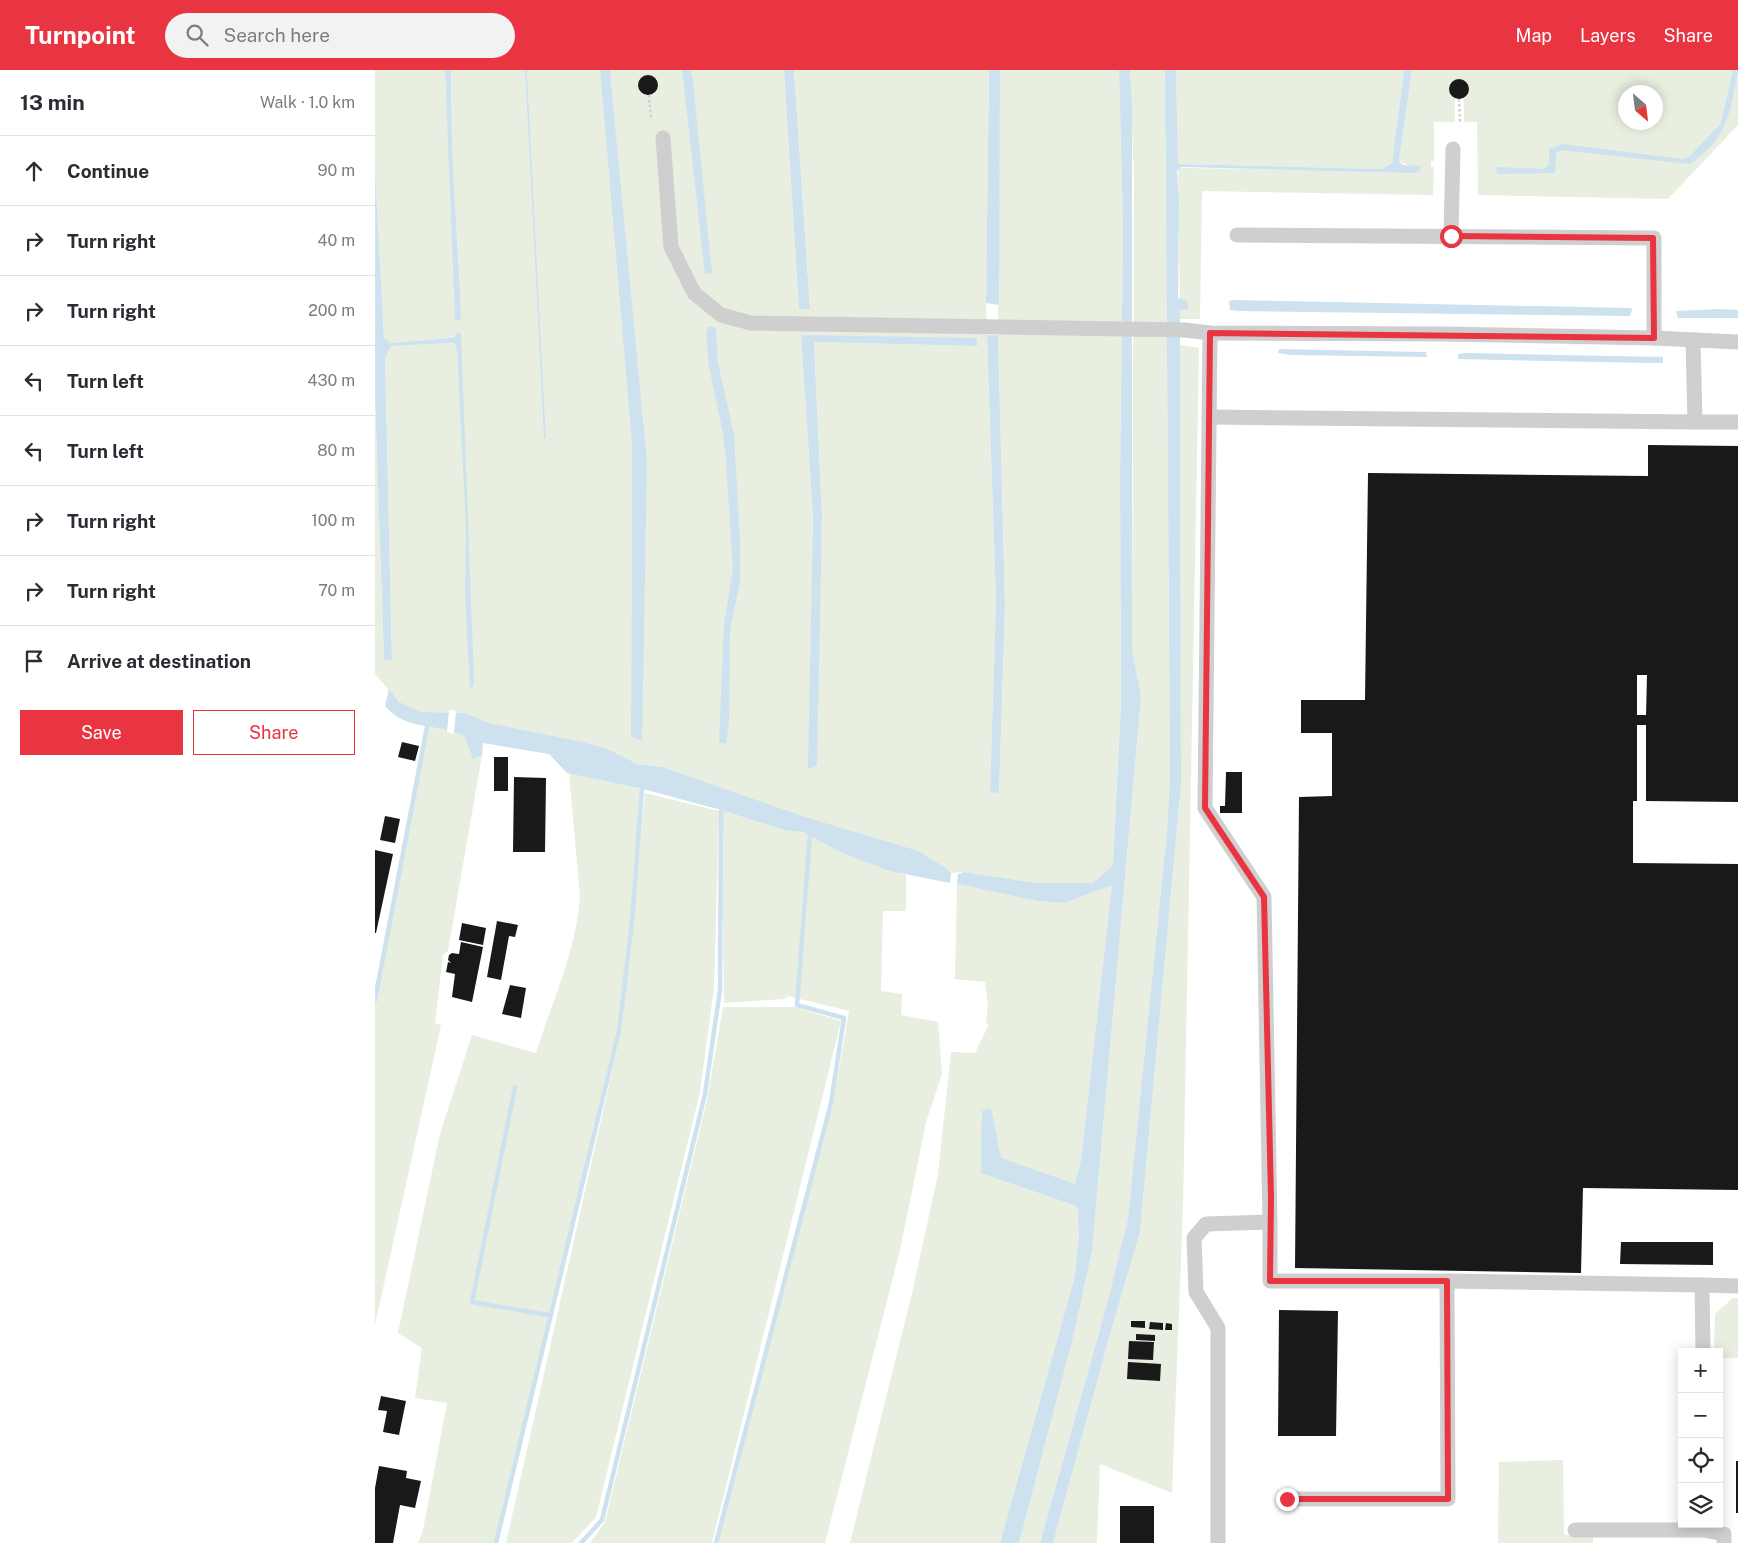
<!DOCTYPE html>
<html lang="en">
<head>
<meta charset="utf-8">
<style>
	body { margin:0; font-family:"Public Sans",sans-serif; background:#f2f2f3; color:#2b2b33 }
	.controls { position:absolute; right:15px; bottom:15px; display:grid; overflow:hidden; border-radius:0px; box-shadow:0 2px 12px #0003 }
	.controls button { width:45px; height:45px; display:grid; place-items:center; padding:0; border:0; border-bottom:1px solid #e1e1e2; background:#fff; color:#2b2b33; font:25px sans-serif }
	.compass { position:absolute; left:1243px; top:15px; width:45px; height:45px; border-radius:50%; background:#fff; box-shadow:0 2px 12px #0003; rotate:152deg }
	.stop { position:absolute; width:15px; height:15px; margin:-11px; border:4px solid #e93441; border-radius:50%; background:#fff }
	.stop.end { background:#e93441; border-color:#fff; box-shadow:0 1px 5px #0008 }
	.list { margin:0; padding:0; list-style:none }
	h2 { display:flex; justify-content:space-between; align-items:center; height:65px; margin:0; padding:0 20px; font-size:21px }
	h2 small { font-size:16px; font-weight:400; color:#7c7c81 }
	.list li { display:grid; grid-template-columns:32px 1fr auto; gap:15px; align-items:center; box-sizing:border-box; height:70px; padding:0 20px; border-top:1px solid #e1e1e2 }
	.list b { display:block; font-size:19px; white-space:nowrap }
	.list em { font-size:16px; font-style:normal; color:#7c7c81 }
	.actions { display:flex; gap:10px; padding:15px 20px }
	.actions a { flex:1; padding:11px 0; border:1px solid #e93441; border-radius:0px; text-align:center; font-size:18px; color:#e93441 }
	.actions .main { background:#e93441; color:#fff }
	.icon { flex:none; width:28px; height:28px; fill:none; stroke:currentColor; stroke-width:2; stroke-linecap:round; stroke-linejoin:round }
	.map { position:relative; flex:none; width:1363px; height:1473px; overflow:hidden }
	header { display:flex; align-items:center; gap:30px; box-sizing:border-box; height:70px; padding:0 25px; background:#e93441; color:#fff }
	header strong { font-size:24px }
	nav { display:flex; gap:28px; margin-inline-start:auto; font-size:18px }
	.search { width:350px; height:45px; background:#f2f2f3; display:flex; align-items:center; gap:12px; box-sizing:border-box; padding:0 18px; border-radius:28px; color:#7c7c81; font-size:19px }
	main { display:flex }
	aside { flex:1; background:#fff }
	.map>svg:first-child { display:block }
	.green { fill:#e8eee0; fill-rule:evenodd }
	.water { fill:#cde1ee }
	.pier { fill:#fff }
	.lines { fill:none; stroke-linecap:round; stroke-linejoin:round }
	.stream { stroke:#cde1ee; stroke-width:4.5 }
	.building { fill:#191919; fill-rule:evenodd }
	.path { stroke:#cfcfcf; stroke-width:2.5; stroke-dasharray:2.5 2.5; stroke-linecap:butt }
	.minor { stroke:#cfcfcf; stroke-width:15 }
	.route { stroke:#e93441; stroke-width:6 }
</style>
</head>
<body>
<header>
<strong>Turnpoint</strong>
<div class="search"><svg class="icon" aria-label="search" viewBox="0 0 24 24"><circle cx="10" cy="10" r="6"/><path d="M15 15l6 6"/></svg>Search here</div>
<nav><a>Map</a><a>Layers</a><a>Share</a></nav>
</header>
<main>
<aside>
<h2>13 min<small>Walk · 1.0 km</small></h2>
<ul class="list">
<li><svg class="icon" aria-label="ahead" viewBox="0 0 24 24"><path d="M12 20V5M6 11l6-6 6 6"/></svg><div><b>Continue</b></div><em>90 m</em></li>
<li><svg class="icon" aria-label="right" viewBox="0 0 24 24"><path d="M7 20v-9h11M14 6l5 5-5 5"/></svg><div><b>Turn right</b></div><em>40 m</em></li>
<li><svg class="icon" aria-label="right" viewBox="0 0 24 24"><path d="M7 20v-9h11M14 6l5 5-5 5"/></svg><div><b>Turn right</b></div><em>200 m</em></li>
<li><svg class="icon" aria-label="left" viewBox="0 0 24 24"><path d="M17 20v-9H6M10 6l-5 5 5 5"/></svg><div><b>Turn left</b></div><em>430 m</em></li>
<li><svg class="icon" aria-label="left" viewBox="0 0 24 24"><path d="M17 20v-9H6M10 6l-5 5 5 5"/></svg><div><b>Turn left</b></div><em>80 m</em></li>
<li><svg class="icon" aria-label="right" viewBox="0 0 24 24"><path d="M7 20v-9h11M14 6l5 5-5 5"/></svg><div><b>Turn right</b></div><em>100 m</em></li>
<li><svg class="icon" aria-label="right" viewBox="0 0 24 24"><path d="M7 20v-9h11M14 6l5 5-5 5"/></svg><div><b>Turn right</b></div><em>70 m</em></li>
<li><svg class="icon" aria-label="arrive" viewBox="0 0 24 24"><path d="M6 21V4h12l-3 4 3 4H6"/></svg><div><b>Arrive at destination</b></div></li>
</ul>
<div class="actions"><a class="main">Save</a><a>Share</a></div>
</aside>
<div class="map">
<svg width="1363" height="1473" viewBox="0 0 1363 1473">
	<rect width="100%" height="100%" fill="#fff"/>
	<g class="green">
		<path d="M0 0H70L81 251 86 248V241L77 77 76 0H150L169 369 171 368 152 0H225L257 376 256 666 272 390 235 0H307L325 159 335 183 316 0H409L424 239 435 238 419 0H614L611 233 621 530 615 722 624 724 630 537 623 265 625 0H744L748 159 745 406 746 633 738 795 718 813 710 814 661 813 589 802 576 803 572 799 287 697 262 694 235 680 208 672 114 653 91 643 47 642 35 638 24 632 0 604V327L9 590 17 591 10 288 16 276 74 273 81 275V266L73 268 16 273 9 269 0 100ZM426 265 602 276 439 272 447 446 434 699 438 447Z"/>
		<path d="M755 0H790L795 709 792 760 753 1148 732 1234 665 1473H644L699 1264 717 1181 766 627 757 579 759 110Z"/>
		<path d="M801 0H1029L1017 93 1007 99 803 94Z"/>
		<path d="M1037 0H1363V55L1293 129 1103 125 1102 52H1089V29L1080 28V52H1059V91H1056V97L1059 98 1058 125 827 121 825 249H805L803 98 1045 101 1024 91ZM1250 22H1280V52H1250Z"/>
		<path d="M805 275 824 278 808 1136 797 1423 725 1394 722 1473H678L734 1268 765 1162 806 714Z"/>
		<path d="M52 657 78 661 89 666 98 689 107 685 73 881 68 885 60 953 66 955 0 1255V918Z"/>
		<path d="M194 703 267 719 250 905 242 961 229 1027 119 1473H43L48 1460 72 1333 40 1328 47 1278 23 1263 65 1064 97 965 161 983C177 932 202 879 205 826Z"/>
		<path d="M270 723 344 741 339 918 325 1022 221 1447 197 1473H131L246 961Z"/>
		<path d="M346 740 409 760H422L435 764 463 781 531 805V841H508L506 921 527 924 526 945 563 952 567 1004 551 1052 525 1180 450 1473H341L424 1151 458 1033 474 941 413 926 409 929 349 933Z"/>
		<path d="M582 814 662 831 690 833 737 815 706 1090 700 1115 704 1165 700 1206 625 1473H475L538 1219 563 1104 576 982 600 983 614 954 611 953 613 936 610 912 580 909Z"/>
		<path d="M348 937H420L466 951 337 1473H215L230 1452 332 1030Z"/>
		<path d="M1358 1228H1363V1288H1344V1282H1339L1340 1244Z"/>
		<path d="M1188 1390 1189 1465 1218 1467V1473H1123L1124 1392Z"/>
	</g>
	<g class="water">
		<path d="M70 0H76L77 77 86 241V248L83 251 80 249Z"/>
		<path d="M150 0H152L171 368 169 369Z"/>
		<path d="M225 0H235L272 390 267 671 256 666 257 376Z"/>
		<path d="M307 0H316L318 11 337 203 330 204Z"/>
		<path d="M409 0H419L435 239H424Z"/>
		<path d="M614 0H625L624 235 611 233Z"/>
		<path d="M744 0H755L757 39V579L766 627 717 1181 699 1264 644 1473H625L700 1206 704 1165 702 1136 606 1103 607 1041 616 1038 626 1088 700 1114 706 1090 737 815 690 833 662 831 582 814 583 804 589 802 661 813H718L738 795 746 633 745 406 748 159Z"/>
		<path d="M790 0H801L803 94 1007 99 1017 93 1029 0H1037L1024 91 1028 95 1045 96V101L1039 103 807 97 802 101 804 131 803 228 812 231 813 239 805 240 806 714 765 1162 734 1268 678 1473H665L732 1234 753 1148 792 760 795 709Z"/>
		<path d="M1358 0 1363 1C1355 44 1353 67 1315 94L1186 80 1181 83 1180 103 1122 104 1121 97 1169 99 1174 94V79L1187 74 1308 89 1314 87 1346 53Z"/>
		<path d="M0 100 9 268 16 273 73 268 79 267 83 262 86 263 99 612 98 617 95 618 90 526 91 456 82 281 81 275 77 273 16 276 10 288 17 591 9 590 0 327Z"/>
		<path d="M856 230 1256 238 1257 240 1255 246 864 241 855 240 854 232Z"/>
		<path d="M1345 239 1363 240V248H1303L1301 241Z"/>
		<path d="M333 257H339L341 260 343 293 359 365 365 470V511L355 560 354 650 351 674 344 672 349 554 358 499 351 391 348 363 334 297 331 263Z"/>
		<path d="M426 265 602 268V276L439 272 447 446 442 696 433 699 438 447Z"/>
		<path d="M612 265H623L630 537 624 724 615 722 621 530Z"/>
		<path d="M904 279 1047 282H1051L1052 287 916 285 903 283Z"/>
		<path d="M1092 283 1288 287V293H1273L1083 289V284Z"/>
		<path d="M14 619 24 632 47 642 91 643 114 653 208 672 235 680 262 694 287 697 430 747 543 781 572 799 576 803 575 813 515 801 463 781 429 762 409 760 346 740 268 719 192 703 174 684 108 673 107 685 98 689 89 666C62 653 31 661 10 636Z"/>
	</g>
	<path class="pier" d="M74 640 81 641 79 664 72 662Z"/>
	<g class="lines">
		<g class="stream">
			<path d="M0 930 52 657"/>
			<path d="M140 1017 97 1232 174 1245"/>
			<path d="M121 1473 244 961 257 852 267 719"/>
			<path d="M206 1473 227 1450 330 1024 345 920 346 740"/>
			<path d="M341 1473 456 1033 469 948 422 935 435 764"/>
		</g>
	</g>
	<g class="building">
		<circle cx="273" cy="15" r="10"/>
		<circle cx="1084" cy="19" r="10"/>
		<path d="M1273 375 1363 376V732L1271 731V655H1262V731H1258V793L1363 794V1120L1208 1118 1206 1203 920 1198 924 727 957 726V663H926V630H990L993 403 1273 406ZM1262 605H1272L1271 645H1262Z"/>
		<path d="M27 672 44 676 40 691 23 687Z"/>
		<rect x="119" y="687" width="14" height="34"/>
		<path d="M851 702H867V743H845V736H850Z"/>
		<path d="M139 707 171 708 170 782H138Z"/>
		<path d="M10 746 25 749 20 773 5 770Z"/>
		<path d="M0 780 18 784 1 863H0Z"/>
		<path d="M122 851 143 855 140 867 134 866 126 910 112 907Z"/>
		<path d="M87 853 111 858 108 875 84 870Z"/>
		<path d="M86 872 108 877 97 932 77 927 80 904 71 902 73 892 76 893 73 890 74 885 77 883 84 884Z"/>
		<path d="M135 915 151 918 146 948 127 944Z"/>
		<path d="M1246 1172H1338V1195L1245 1194Z"/>
		<path d="M904 1240 963 1241 961 1366H903Z"/>
		<path d="M756 1251H770V1258L756 1257Z"/>
		<path d="M775 1252 788 1253V1260L774 1259Z"/>
		<path d="M791 1253 797 1254V1260H790Z"/>
		<path d="M761 1264 780 1265V1271L761 1270Z"/>
		<path d="M754 1271 779 1272 778 1290 753 1289Z"/>
		<path d="M753 1292 786 1294 785 1311 752 1309Z"/>
		<path d="M6 1326 31 1331 24 1365 8 1362 12 1341 3 1340Z"/>
		<rect x="1361" y="1391" width="2" height="52"/>
		<path d="M4 1396 32 1401 31 1408 46 1411 40 1438 25 1435 18 1473H0V1418Z"/>
		<rect x="745" y="1436" width="34" height="37"/>
	</g>
	<g class="lines">
		<g class="path">
			<path d="M274 25 276 49"/>
			<path d="M1084 29 1085 52"/>
		</g>
		<g class="minor">
			<path d="M288 68 296 177 319 223 346 245 376 253 810 260 835 263 1071 264 1279 268 1363 272"/>
			<path d="M862 165 1279 168V268"/>
			<path d="M1076 166 1078 79"/>
			<path d="M835 263 830 738 889 827 895 1152"/>
			<path d="M834 347 1320 352 1318 270"/>
			<path d="M1320 352H1363"/>
			<path d="M1328 1282 1327 1215 1363 1216"/>
			<path d="M912 1429H1073L1072 1211"/>
			<path d="M1200 1460H1329L1349 1464V1473"/>
			<path d="M843 1473V1258L821 1222 819 1168 831 1154 895 1152V1211H1072L1327 1215"/>
		</g>
	</g>
	<g class="lines">
		<path class="route" d="M912 1429H1073L1072 1211H895L896 1127 889 827 830 738 835 263 1279 268 1278 168 1076 166"/>
	</g>
</svg>
<div class="controls">
<button>+</button>
<button>−</button>
<button><svg class="icon" aria-label="locate" viewBox="0 0 24 24"><circle cx="12" cy="12" r="6"/><path d="M12 2v4M12 18v4M2 12h4M18 12h4"/></svg></button>
<button><svg class="icon" aria-label="layers" viewBox="0 0 24 24"><path d="M12 4l9 5-9 5-9-5zM3 14l9 5 9-5"/></svg></button>
</div>
<svg class="compass" viewBox="-18 -18 36 36"><path d="M0-13l5 13h-10z" fill="#e53935"/><path d="M0 13l5-13h-10z" fill="#7c7c81"/></svg>
<div class="stop" style="left:1076px;top:166px"></div>
<div class="stop end" style="left:912px;top:1429px"></div>
</div>
</main>
</body>
</html>
